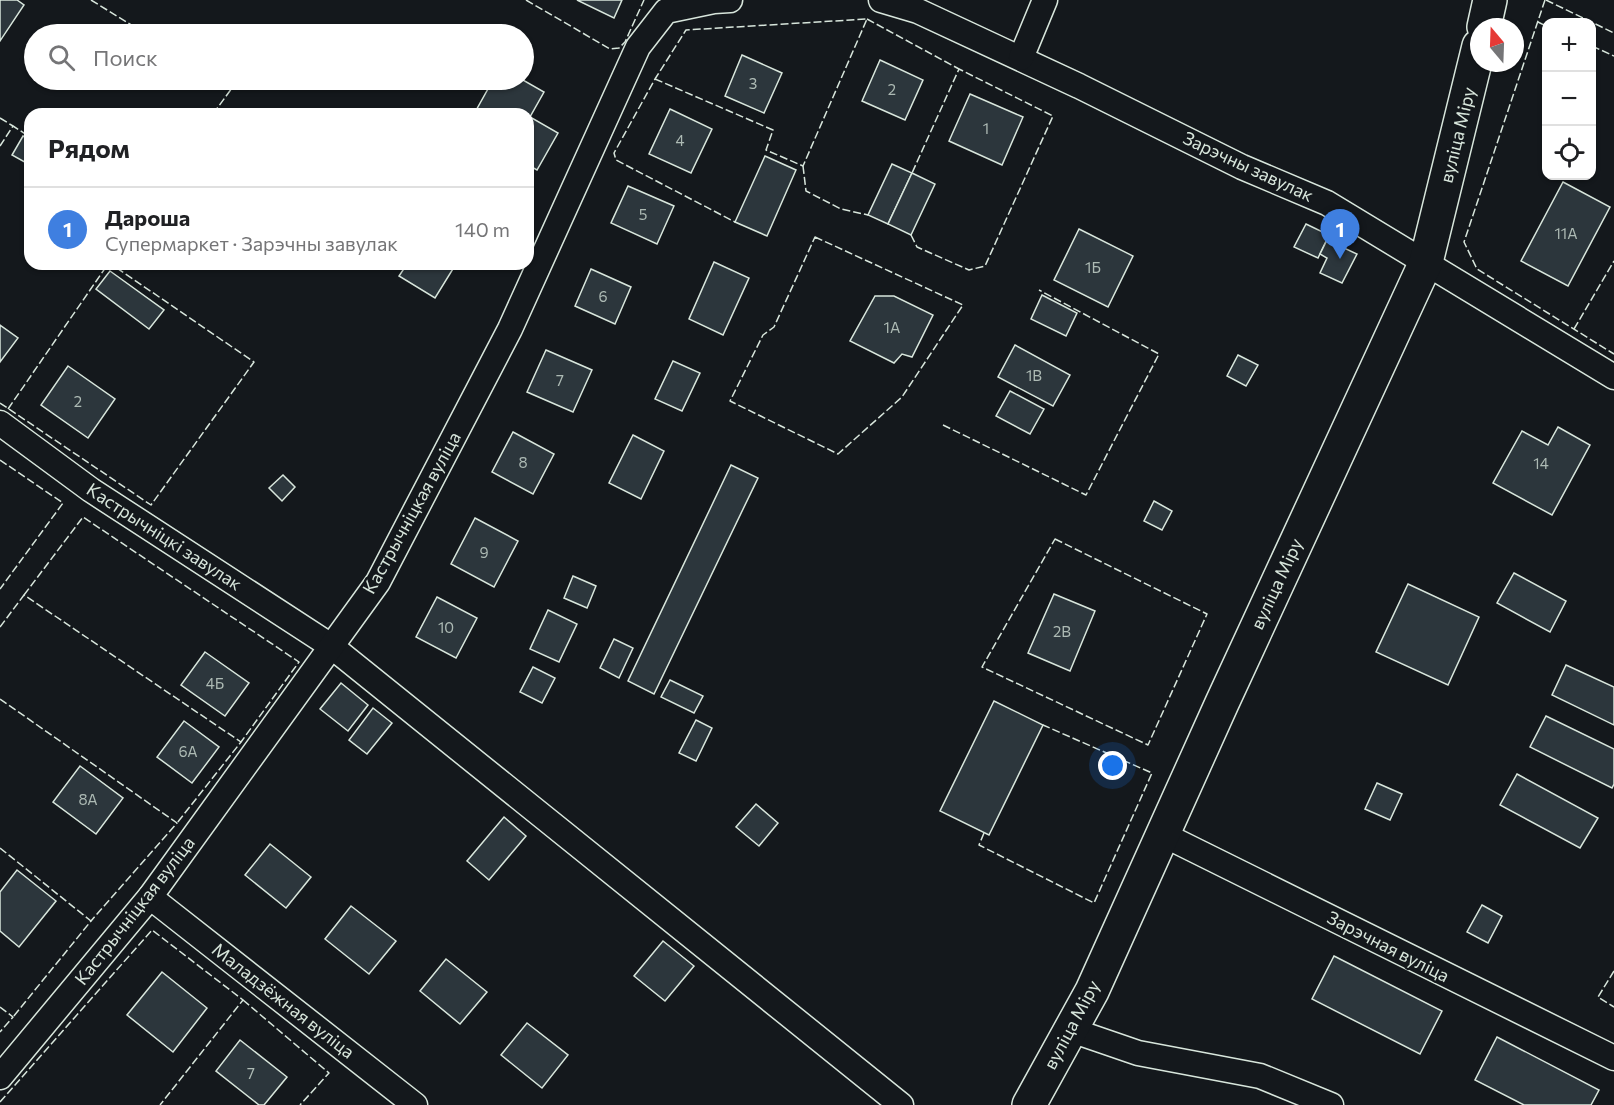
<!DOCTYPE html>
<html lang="ru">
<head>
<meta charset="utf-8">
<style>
	body { margin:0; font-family:Commissioner,sans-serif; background:#f6f6f6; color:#202124 }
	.controls { position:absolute; right:18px; top:18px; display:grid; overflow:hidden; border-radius:12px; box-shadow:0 2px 4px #0004 }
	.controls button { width:54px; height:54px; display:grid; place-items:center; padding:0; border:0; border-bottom:2px solid #e0e0e0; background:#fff; color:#202124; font:30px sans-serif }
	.compass { position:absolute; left:1470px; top:18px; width:54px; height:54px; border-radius:50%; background:#fff; box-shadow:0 2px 4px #0004; rotate:341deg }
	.you { position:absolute; left:1113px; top:766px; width:21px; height:21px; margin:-15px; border:4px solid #fff; border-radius:50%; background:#1a73e8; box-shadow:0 0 0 9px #1a73e833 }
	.badge { display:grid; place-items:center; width:39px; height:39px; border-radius:50%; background:#7c3aed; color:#fff; font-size:20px; font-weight:700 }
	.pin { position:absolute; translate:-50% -50px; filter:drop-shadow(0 2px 3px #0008) }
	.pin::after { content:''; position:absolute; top:32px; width:21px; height:18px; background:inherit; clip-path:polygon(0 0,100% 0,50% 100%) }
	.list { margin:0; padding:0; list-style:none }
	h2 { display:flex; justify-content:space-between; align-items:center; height:78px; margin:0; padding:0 24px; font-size:26px }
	h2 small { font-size:20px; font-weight:400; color:#757577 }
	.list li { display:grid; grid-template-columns:39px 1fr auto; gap:18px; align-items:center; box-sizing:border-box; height:84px; padding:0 24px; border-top:2px solid #e0e0e0 }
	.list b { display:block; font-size:22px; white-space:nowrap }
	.list p { margin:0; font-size:20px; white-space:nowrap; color:#757577 }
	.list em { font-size:20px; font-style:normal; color:#757577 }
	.icon { flex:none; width:33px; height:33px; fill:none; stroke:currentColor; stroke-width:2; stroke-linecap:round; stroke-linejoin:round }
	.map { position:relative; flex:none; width:1614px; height:1105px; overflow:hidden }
	.search { position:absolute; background:#fff; box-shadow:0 2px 4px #0004; left:24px; top:24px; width:510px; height:66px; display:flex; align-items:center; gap:15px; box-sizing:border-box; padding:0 21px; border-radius:33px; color:#757577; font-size:22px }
	.panel { position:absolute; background:#fff; box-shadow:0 2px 4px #0004; left:24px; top:108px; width:510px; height:162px; border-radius:18px }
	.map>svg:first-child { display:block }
	.building { fill:#2c363c; stroke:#d8e6dc; stroke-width:1.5 }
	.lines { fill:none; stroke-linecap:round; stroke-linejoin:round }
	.street-casing { stroke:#d8e6dc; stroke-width:27 }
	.secondary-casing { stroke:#d8e6dc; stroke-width:36 }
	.street { stroke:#14181c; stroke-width:24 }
	.secondary { stroke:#14181c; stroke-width:33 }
	.fence { stroke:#d8e6dc; stroke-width:1.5; stroke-dasharray:8 3; stroke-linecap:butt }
	.labels { text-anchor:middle; stroke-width:4.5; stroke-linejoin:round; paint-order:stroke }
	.number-label { font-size:15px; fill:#adbab4 }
	.street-label { font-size:18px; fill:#d8e6dc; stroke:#14181c }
</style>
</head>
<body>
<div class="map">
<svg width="1614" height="1105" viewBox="0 0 1614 1105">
	<rect width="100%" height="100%" fill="#14181c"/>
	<g class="building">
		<path d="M0 0H17L24 5 0 41Z"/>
		<path d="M577 0H622L614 18Z"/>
		<path d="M742 55 782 73 764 113 725 96Z"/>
		<path d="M880 60 923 80 905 120 862 101Z"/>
		<path d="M493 80H523L544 92 530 117 558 133 537 170 528 165V114H474Z"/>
		<path d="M970 94 1023 117 1002 165 949 141Z"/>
		<path d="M670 109 712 129 691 173 649 154Z"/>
		<path d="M23 136 30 140V165L12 155Z"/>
		<path d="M765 156 796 170 767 236 735 222Z"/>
		<path d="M892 164 912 173 888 224 868 215Z"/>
		<path d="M912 173 935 184 911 235 888 224Z"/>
		<path d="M1563 182 1610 207 1568 286 1521 261Z"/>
		<path d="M628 186 674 206 657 244 611 223Z"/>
		<path d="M1306 224 1329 235 1318 258 1294 247Z"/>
		<path d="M1079 229 1133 256 1108 307 1054 280Z"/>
		<path d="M1327 240 1357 254 1342 283 1320 273 1327 258 1320 254Z"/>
		<path d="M714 262 749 278 723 335 689 319Z"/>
		<path d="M407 264H456L435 298 399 276Z"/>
		<path d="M591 269 631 287 615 324 575 306Z"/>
		<path d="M110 271 164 310 149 329 96 289Z"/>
		<path d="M1042 295 1077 313 1066 336 1031 319Z"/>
		<path d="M875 296H894L933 315 912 357 902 354 894 363 850 341Z"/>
		<path d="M0 325 18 338 0 362Z"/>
		<path d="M1015 345 1070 375 1053 406 998 377Z"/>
		<path d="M546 350 592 370 573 412 527 392Z"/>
		<path d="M1238 355 1258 365 1246 386 1227 376Z"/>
		<path d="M673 361 700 373 682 411 655 399Z"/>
		<path d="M68 366 115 399 88 438 41 405Z"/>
		<path d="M1010 391 1044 409 1030 434 996 416Z"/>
		<path d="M1558 427 1590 445 1552 515 1493 483 1522 431 1548 445Z"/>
		<path d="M513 432 554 454 533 494 492 472Z"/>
		<path d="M633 435 664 451 641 499 609 483Z"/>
		<path d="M731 465 758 478 654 694 628 681Z"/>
		<path d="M283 475 295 487 282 501 269 488Z"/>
		<path d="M1154 501 1172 511 1162 530 1144 521Z"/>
		<path d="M475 518 518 541 494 587 451 564Z"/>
		<path d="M1514 573 1566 601 1550 632 1497 603Z"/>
		<path d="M573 576 596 586 587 608 564 598Z"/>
		<path d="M1408 584 1479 617 1448 685 1376 652Z"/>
		<path d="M1054 594 1095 611 1070 671 1028 653Z"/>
		<path d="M437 597 477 618 456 658 416 637Z"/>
		<path d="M548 610 577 624 559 662 530 649Z"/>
		<path d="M614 639 633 648 619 678 600 668Z"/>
		<path d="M205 652 249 683 225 716 181 685Z"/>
		<path d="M1566 665 1614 687V725L1552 695Z"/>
		<path d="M533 667 555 678 542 703 520 692Z"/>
		<path d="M670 680 703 696 694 713 661 697Z"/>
		<path d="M341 683 368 705 348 731 320 709Z"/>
		<path d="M994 701 1043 725 989 835 940 811Z"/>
		<path d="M373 708 392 723 367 754 349 740Z"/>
		<path d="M1546 716 1614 749V784L1612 788 1530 747Z"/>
		<path d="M696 720 712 728 696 761 679 753Z"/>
		<path d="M184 721 219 747 192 783 157 757Z"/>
		<path d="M80 766 123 798 96 834 53 802Z"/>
		<path d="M1517 774 1598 818 1580 848 1500 805Z"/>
		<path d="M1377 783 1402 794 1390 820 1365 809Z"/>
		<path d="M756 804 778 823 759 846 736 827Z"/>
		<path d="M504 817 526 836 489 880 467 861Z"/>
		<path d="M270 844 311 877 286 908 245 875Z"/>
		<path d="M17 870 56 901 19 947 0 931V892Z"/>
		<path d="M1482 905 1502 916 1488 943 1467 932Z"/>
		<path d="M351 906 396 941 369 974 325 939Z"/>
		<path d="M663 941 694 966 665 1001 634 976Z"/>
		<path d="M1334 956 1442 1011 1420 1054 1312 999Z"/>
		<path d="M446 959 487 992 460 1024 420 991Z"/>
		<path d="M162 972 207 1008 173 1052 127 1015Z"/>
		<path d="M527 1023 568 1055 542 1088 501 1055Z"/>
		<path d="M1497 1037 1599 1090 1591 1105H1524L1475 1080Z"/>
		<path d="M240 1040 287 1077 264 1105H259L216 1071Z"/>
	</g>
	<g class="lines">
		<g class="street-casing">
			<g id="street">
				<path d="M881 0 918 11 1079 86 1242 167 1327 203 1614 377"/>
				<path d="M1021 58 1045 0"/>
				<path d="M0 423 91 490 331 646 901 1105"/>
				<path d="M1162 834 1614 1058"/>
				<path d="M150 897 415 1105"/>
				<path d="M1071 1030 1138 1053 1260 1076 1331 1105"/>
				<path d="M0 1077 150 897 378 582 510 329 638 47 666 11 714 1 730 0"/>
			</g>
		</g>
		<g class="secondary-casing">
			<g id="secondary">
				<path d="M1484 27 1490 0"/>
				<path d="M1029 1105 1092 991 1222 703 1426 262 1479 46"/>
			</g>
		</g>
		<use href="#street" class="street"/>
		<use href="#secondary" class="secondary"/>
		<g class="fence">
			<path d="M91 0 146 34"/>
			<path d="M526 0 610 49 619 48 625 42 644 0"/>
			<path d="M1545 0 1464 242 1477 269 1614 354"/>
			<path d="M1546 0 1614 33"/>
			<path d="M867 19 959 69"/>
			<path d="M1538 22 1546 26"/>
			<path d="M1592 46 1614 56"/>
			<path d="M655 79 773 130 766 150 803 166 867 19 686 30 655 79 614 153 616 160 735 222"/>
			<path d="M213 114 232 88 218 80"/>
			<path d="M0 118 13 126"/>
			<path d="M0 146 13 126 30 137"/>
			<path d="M803 166 806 191 841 209 868 215"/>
			<path d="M911 235 917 247 969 270 985 266 1053 116 959 69 912 173"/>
			<path d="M815 237 963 305 902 397 838 454 730 401 763 335 774 327Z"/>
			<path d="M1574 329 1614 261"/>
			<path d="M0 403 151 505 254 362 111 264"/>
			<path d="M8 409 108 264"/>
			<path d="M943 425 1086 495 1159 354 1039 290"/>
			<path d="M0 460 63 503 0 589"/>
			<path d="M1055 539 1207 614 1148 745 982 667Z"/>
			<path d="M24 595 83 517 299 662 241 742"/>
			<path d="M0 627 24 595 241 742 177 823"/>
			<path d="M0 699 177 823 91 921"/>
			<path d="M984 833 979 845 1094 903 1152 773 1043 725"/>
			<path d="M0 848 91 921 13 1017"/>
			<path d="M1614 971 1598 997 1614 1007"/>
			<path d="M243 1000 329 1073 300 1105"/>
			<path d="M0 1007 13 1017 0 1032"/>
			<path d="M0 1102 152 930 243 1000 160 1105"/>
		</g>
	</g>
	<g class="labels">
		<g class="number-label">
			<text x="753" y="89">3</text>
			<text x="892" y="95">2</text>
			<text x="986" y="134">1</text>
			<text x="680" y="146">4</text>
			<text x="643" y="220">5</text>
			<text x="1566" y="239">11А</text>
			<text x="1093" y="273">1Б</text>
			<text x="603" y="302">6</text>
			<text x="892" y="333">1А</text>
			<text x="1034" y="381">1В</text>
			<text x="560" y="386">7</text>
			<text x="78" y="407">2</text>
			<text x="523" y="468">8</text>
			<text x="1541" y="469">14</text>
			<text x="484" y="558">9</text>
			<text x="446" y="633">10</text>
			<text x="1062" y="637">2В</text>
			<text x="215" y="689">4Б</text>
			<text x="188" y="757">6А</text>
			<text x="88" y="805">8А</text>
			<text x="251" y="1079">7</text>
		</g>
		<g class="street-label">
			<text transform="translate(1458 135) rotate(-76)" y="6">вуліца Міру</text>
			<text transform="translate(1248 167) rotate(25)" y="6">Зарэчны завулак</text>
			<text transform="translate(412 513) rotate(-61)" y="6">Кастрычніцкая вуліца</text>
			<text transform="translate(164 537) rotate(33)" y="6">Кастрычніцкі завулак</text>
			<text transform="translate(1277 584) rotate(-65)" y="6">вуліца Міру</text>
			<text transform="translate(135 911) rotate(-52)" y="6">Кастрычніцкая вуліца</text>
			<text transform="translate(1388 947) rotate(27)" y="6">Зарэчная вуліца</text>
			<text transform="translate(283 1001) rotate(38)" y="6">Маладзёжная вуліца</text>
			<text transform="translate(1072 1025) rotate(-62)" y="6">вуліца Міру</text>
		</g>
	</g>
</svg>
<div class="controls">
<button>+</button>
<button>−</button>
<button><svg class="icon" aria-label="locate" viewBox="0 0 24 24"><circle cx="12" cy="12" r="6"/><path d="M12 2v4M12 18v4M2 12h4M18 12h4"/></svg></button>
</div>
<svg class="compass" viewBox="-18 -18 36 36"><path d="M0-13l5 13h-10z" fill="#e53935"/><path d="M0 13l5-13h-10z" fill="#757577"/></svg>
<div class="you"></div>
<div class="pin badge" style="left:1340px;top:259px;background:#3f7fe0">1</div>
<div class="search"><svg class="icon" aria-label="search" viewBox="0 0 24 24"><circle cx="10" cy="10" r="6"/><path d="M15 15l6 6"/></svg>Поиск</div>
<section class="panel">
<h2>Рядом<small></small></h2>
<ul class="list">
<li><span class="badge" style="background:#3f7fe0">1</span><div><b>Дароша</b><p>Супермаркет · Зарэчны завулак</p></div><em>140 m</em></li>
</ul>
</section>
</div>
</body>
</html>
